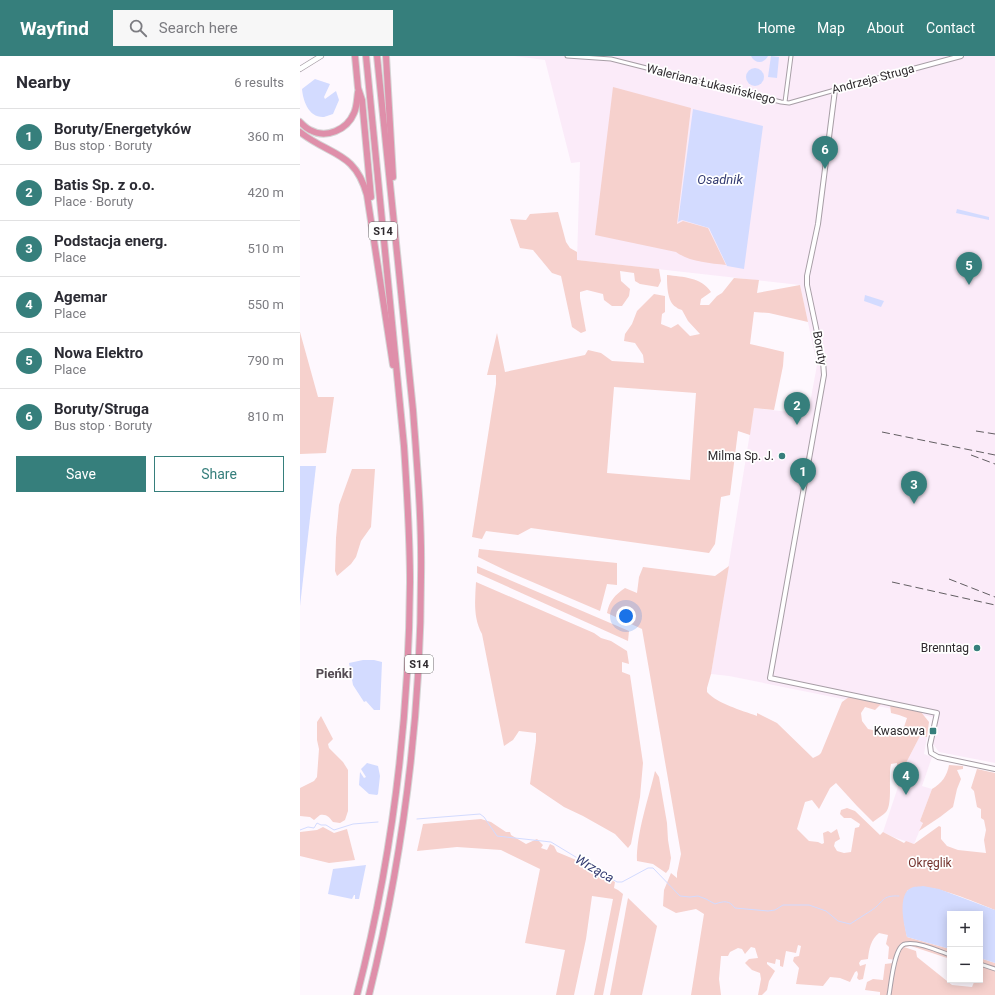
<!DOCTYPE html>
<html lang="en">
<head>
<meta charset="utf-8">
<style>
	body { margin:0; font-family:Roboto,sans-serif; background:#f7f7f7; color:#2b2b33 }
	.controls { position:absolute; right:12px; bottom:12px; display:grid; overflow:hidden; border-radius:0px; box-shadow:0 2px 10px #0003 }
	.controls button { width:36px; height:36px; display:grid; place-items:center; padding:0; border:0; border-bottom:1px solid #e1e1e2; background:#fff; color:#2b2b33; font:20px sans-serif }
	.you { position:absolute; left:326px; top:560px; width:14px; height:14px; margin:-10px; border:3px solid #fff; border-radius:50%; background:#1a73e8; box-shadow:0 0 0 6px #1a73e833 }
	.badge { display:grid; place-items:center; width:26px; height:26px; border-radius:50%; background:#367f7c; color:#fff; font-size:13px; font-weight:700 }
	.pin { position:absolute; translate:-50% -33px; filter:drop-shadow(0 1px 2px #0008) }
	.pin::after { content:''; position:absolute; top:21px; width:14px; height:12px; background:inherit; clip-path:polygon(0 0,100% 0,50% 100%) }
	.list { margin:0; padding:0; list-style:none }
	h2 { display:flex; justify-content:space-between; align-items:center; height:52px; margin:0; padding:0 16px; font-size:17px }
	h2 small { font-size:13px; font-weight:400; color:#7c7c81 }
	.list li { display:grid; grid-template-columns:26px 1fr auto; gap:12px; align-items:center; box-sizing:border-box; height:56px; padding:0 16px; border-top:1px solid #e1e1e2 }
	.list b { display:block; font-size:15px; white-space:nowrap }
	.list p { margin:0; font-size:13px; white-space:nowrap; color:#7c7c81 }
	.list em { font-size:13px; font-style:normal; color:#7c7c81 }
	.actions { display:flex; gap:8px; padding:12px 16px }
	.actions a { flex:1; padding:9px 0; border:1px solid #367f7c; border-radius:0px; text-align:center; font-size:14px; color:#367f7c }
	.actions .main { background:#367f7c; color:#fff }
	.icon { flex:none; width:22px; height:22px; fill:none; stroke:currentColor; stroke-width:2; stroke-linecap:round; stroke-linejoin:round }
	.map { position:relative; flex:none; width:695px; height:939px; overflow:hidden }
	header { display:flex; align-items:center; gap:24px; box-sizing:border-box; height:56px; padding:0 20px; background:#367f7c; color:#fff }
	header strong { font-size:19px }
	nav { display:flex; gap:22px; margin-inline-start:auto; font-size:14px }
	.search { width:280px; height:36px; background:#f7f7f7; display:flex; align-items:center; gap:10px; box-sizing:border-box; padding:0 14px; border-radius:0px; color:#7c7c81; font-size:15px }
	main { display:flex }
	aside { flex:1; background:#fff }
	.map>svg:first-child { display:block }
	.built { fill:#fbebf9 }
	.green { fill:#f6d1cd; fill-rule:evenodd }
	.water { fill:#d3dbff }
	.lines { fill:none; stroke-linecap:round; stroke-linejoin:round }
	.stream { stroke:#d3dbff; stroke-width:1 }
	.minor-casing { stroke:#a79ea6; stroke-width:5 }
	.tertiary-casing { stroke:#a79ea6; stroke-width:6 }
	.secondary-casing { stroke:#a79ea6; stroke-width:6 }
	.motorway-casing { stroke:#d5d5d5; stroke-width:8 }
	.minor { stroke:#fff; stroke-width:3 }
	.tertiary { stroke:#fff; stroke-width:4 }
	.secondary { stroke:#fff; stroke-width:4.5 }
	.motorway { stroke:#df8faa; stroke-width:6 }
	.rail { stroke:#625e62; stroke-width:1; stroke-dasharray:8 4; stroke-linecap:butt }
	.poi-dot { fill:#367f7c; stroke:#fff; stroke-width:1.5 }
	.labels { text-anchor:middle; stroke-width:3.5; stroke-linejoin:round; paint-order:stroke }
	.shield { fill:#fff; stroke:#6d6b6d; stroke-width:1 }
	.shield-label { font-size:11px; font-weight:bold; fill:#2f2b2f }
	.street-label { font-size:12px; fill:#2f2b2f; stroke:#fff }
	.poi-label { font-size:12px; fill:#2f2b2f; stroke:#fff; text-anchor:end }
	.park-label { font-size:12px; fill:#74342f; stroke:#fff }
	.water-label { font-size:13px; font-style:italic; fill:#353d73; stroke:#fff }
	.neighbourhood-label { font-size:13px; font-weight:bold; fill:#544c53; stroke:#fff }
</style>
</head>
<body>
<header>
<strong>Wayfind</strong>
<div class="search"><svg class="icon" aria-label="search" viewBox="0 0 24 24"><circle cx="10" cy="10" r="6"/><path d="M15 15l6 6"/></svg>Search here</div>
<nav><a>Home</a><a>Map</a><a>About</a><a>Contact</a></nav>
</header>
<main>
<aside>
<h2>Nearby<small>6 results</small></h2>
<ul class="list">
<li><span class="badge">1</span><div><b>Boruty/Energetyków</b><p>Bus stop · Boruty</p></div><em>360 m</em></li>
<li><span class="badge">2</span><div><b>Batis Sp. z o.o.</b><p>Place · Boruty</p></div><em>420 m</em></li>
<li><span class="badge">3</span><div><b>Podstacja energ.</b><p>Place</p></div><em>510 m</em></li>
<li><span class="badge">4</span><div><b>Agemar</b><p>Place</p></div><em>550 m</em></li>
<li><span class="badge">5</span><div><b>Nowa Elektro</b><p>Place</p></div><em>790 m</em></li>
<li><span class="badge">6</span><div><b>Boruty/Struga</b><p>Bus stop · Boruty</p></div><em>810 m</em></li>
</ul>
<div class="actions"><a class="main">Save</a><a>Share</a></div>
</aside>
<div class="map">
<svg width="695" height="939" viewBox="0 0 695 939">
	<rect width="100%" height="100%" fill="#fef8fe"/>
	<g class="built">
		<path d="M214 0H695V707L639 696 633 688 637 662 429 620 411 618 454 352 508 358 517 309 500 229 277 204 280 106 271 107 245 4Z"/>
		<path d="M620 680 627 681 624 698 632 701 622 730 632 733 620 765 623 766 614 788 593 781 583 776 606 707Z"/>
	</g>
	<g class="green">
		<path d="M313 31 391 52 377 168 383 165 408 172 426 209C409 207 390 206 376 196L295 179Z"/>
		<path d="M258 156 266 186 270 192 277 196V204L359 213 361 225 358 231 340 228 335 225 334 217 320 215 321 225 330 233 329 240 322 250H312L304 244 303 238 287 234 280 236V242L286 275 281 277 272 271 261 220 252 217 233 194 220 192 210 163 226 164 230 158Z"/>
		<path d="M367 219C383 221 401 221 411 236L401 243 400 249H409L417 240 422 237 434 222 459 224 457 237 500 229 508 266 469 257 454 256 450 288 484 296 483 310 474 354 454 352 450 379 438 375 430 439 421 441 415 488 409 497 231 472 218 479 186 475 182 483 172 481 196 328V319H187L197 277 205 316 285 299 288 294 301 297 312 305 344 307 343 299 335 287 324 285 325 278 332 268 337 255 354 238 365 240V256L362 258 361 268 371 272 378 268 390 280 400 278 388 265 382 254C380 253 378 253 376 251 367 246 367 228 367 219ZM314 331 396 337 390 424 307 417Z"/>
		<path d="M0 276 18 341H34L26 397 0 398Z"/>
		<path d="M52 413H75L71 471 61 485 56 501 51 508 37 520 35 515 36 482 39 449Z"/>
		<path d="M179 493 317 507V529L307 528 300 555 209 516 178 501Z"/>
		<path d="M177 510 329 575 328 585 177 517Z"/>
		<path d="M429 510 411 618 407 632V636C418 648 441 654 457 660V657L477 667 513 702 519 699 521 697 542 646 549 641 581 648 575 654 565 651 561 657 562 665 568 673 589 678 603 674 607 662 599 659 591 657 590 649 621 656 629 666 627 681 620 680 606 707 598 731 597 707 591 708C588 720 593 747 586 756 583 759 577 763 573 766L557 750 536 727 530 732 519 753 512 744 505 746 497 773 509 785 518 786 522 788 524 787 523 777 528 775 531 777 537 773 540 783 535 786 534 790 537 795 544 797 551 796 555 772 559 771 560 768 551 762H544L540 758 541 754 547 752 555 755 580 779 583 776 604 787 606 785 614 788 639 770 641 771V783L647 790 658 794 686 797 684 784 686 774 684 764 681 762V753L677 751 674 735 671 732 677 713 695 717V854C676 847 624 822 607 835L604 865 607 881 650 893V903L611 890 604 891 616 895 617 901 652 929 672 931 675 924H680V902L695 907V939H590L597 904 588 903 589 891 586 888 588 879 579 877C571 883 569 893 568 903L561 904 559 907 560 910 566 908 563 923 559 924 557 922 558 918 557 915 555 916 550 926 540 922 530 921 523 930 496 928 499 912 493 905 494 901 499 900 501 890 498 889 496 897 486 895 483 911 480 910V904L476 903 475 908 467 906V908L475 915 469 925 467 934 462 939H458L461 923 460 917 452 914 445 907 449 903 458 902 455 892 451 891 445 898 442 893 438 892 430 896 428 900H421L419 923 421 939H391L404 858 396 853 376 857 363 850 364 834 371 817 377 822V817L381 798 342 573 307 557C309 545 315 539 325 532L337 537 339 521 343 511 415 520Z"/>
		<path d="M176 526 294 577 301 582 311 585 327 595 329 608 322 606V616L330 619 343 707 340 741 331 788 328 792 315 778 283 760 264 751 230 728 236 685V677L219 675 213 684 204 690 182 578C173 562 175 544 176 526Z"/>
		<path d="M21 660 33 683 28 688 29 692 43 706 48 714V755L45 764 40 767 33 766C29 761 27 758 20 759L14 764 10 761 0 760V732L14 725 17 721 19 693 17 684V666Z"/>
		<path d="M649 709 663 710V713L657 714 661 723 657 733 653 751 640 761 619 775 623 767 620 765 632 733C642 727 647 720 649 709Z"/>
		<path d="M355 715 359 721 367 767 368 784 371 802 369 813 366 817 353 808 337 805C336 778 349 741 355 715Z"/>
		<path d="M181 763 191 766 206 776H210L211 779 226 788 237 783 243 789 241 792 247 794 250 788 254 790 257 796 281 806 315 826 314 832 318 834 323 838 303 939H294L313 843 292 840 286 883 274 939H256L265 894 225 887 240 813 201 794 157 791 117 795 123 768Z"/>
		<path d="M23 771 34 777 47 773 55 804 29 807 0 800V776L17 774Z"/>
		<path d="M328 842 357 870 342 939H310Z"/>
		<path d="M593 907 587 939H580V936L565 934 567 926 573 923 583 924 585 908Z"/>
	</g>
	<g class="water">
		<path d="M451 0H468C464 8 455 8 451 0Z"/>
		<path d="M471 0 479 1 477 22 468 21Z"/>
		<circle cx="455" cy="21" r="9"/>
		<path d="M15 23 30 28 24 41 25 43 36 35 39 44 33 58C30 59 27 60 24 61 9 62 3 45 2 33Z"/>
		<path d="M393 53 463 70 444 213 427 210 409 172 382 164 378 166Z"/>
		<path d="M657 153 689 161V164L656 157Z"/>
		<path d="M565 239 584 245 581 251 564 245Z"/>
		<path d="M0 410H16L0 550Z"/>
		<path d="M63 604H74L82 606 80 654H74L66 645 64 646 53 629 49 607Z"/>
		<path d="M67 707 78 710 80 720 78 738 77 739 69 738 59 729 60 716 64 722 66 721 61 713Z"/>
		<path d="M66 809 59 843H55V839H54L52 843 28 838 33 813Z"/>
		<path d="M623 830 639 833 695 854V907L680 902V858H650V893L607 881C604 869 597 839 611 832 614 830 619 831 623 830Z"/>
	</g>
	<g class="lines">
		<g class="stream">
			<path d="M117 763 180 758 184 761 197 780 251 786 317 826H322L348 812H353L380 840 390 841 398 840 406 843 415 848C424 845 429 844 435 852L468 855 475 854 483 849H509L526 855 538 865 550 868C557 863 565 859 572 854 584 846 581 839 599 840"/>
			<path d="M0 774 8 771 14 772 17 767 21 769H26L34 774 53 768 78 766"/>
		</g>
		<g class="minor-casing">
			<g id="minor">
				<path d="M267 0 311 3 481 46 489 47 535 34"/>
				<path d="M485 46 491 0"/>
				<path d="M680 908 695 913"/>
				<path d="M589 939C591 929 594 890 605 888 617 885 639 895 650 899"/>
			</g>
		</g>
		<g class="tertiary-casing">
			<path id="tertiary" d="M661 0 535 34 518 168 507 220V229L523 305 524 319 470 622 637 657 630 689 631 697 638 701 695 713"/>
		</g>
		<g class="secondary-casing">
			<path id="secondary" d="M0 13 21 0"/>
		</g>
		<g class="motorway-casing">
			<g id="motorway">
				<path d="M55 0 58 32 62 44 71 141"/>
				<path d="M86 0 93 121"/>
				<path d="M0 66C3 69 6 72 10 74 26 83 47 74 54 57 57 51 57 42 58 36"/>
				<path d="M0 76C30 100 55 95 67 139L93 309"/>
				<path d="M57 939C92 804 109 665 110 526 110 480 107 435 104 390L66 0"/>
				<path d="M69 939C103 801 121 662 121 520 122 465 117 409 113 354L77 0"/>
			</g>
		</g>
		<use href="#minor" class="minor"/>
		<use href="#tertiary" class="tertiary"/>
		<use href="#secondary" class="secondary"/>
		<use href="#motorway" class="motorway"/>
		<g class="rail">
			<path d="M676 375 695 378"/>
			<path d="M582 376 695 399"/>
			<path d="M671 399 695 408"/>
			<path d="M649 523 695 541"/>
			<path d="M592 526 695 549"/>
		</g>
	</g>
	<g class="poi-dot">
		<circle cx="482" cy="400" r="4"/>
		<circle cx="677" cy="592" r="4"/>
		<rect x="629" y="671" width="8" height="8" rx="2"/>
	</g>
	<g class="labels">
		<g class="shield">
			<rect x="69" y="166" width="28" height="18" rx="3"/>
			<rect x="105" y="599" width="28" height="18" rx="3"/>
		</g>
		<g class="shield-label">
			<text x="83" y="179">S14</text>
			<text x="119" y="612">S14</text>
		</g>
		<g class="street-label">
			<text transform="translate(573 23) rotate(-15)" y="4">Andrzeja Struga</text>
			<text transform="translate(411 28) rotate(14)" y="4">Waleriana Łukasińskiego</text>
			<text transform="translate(520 292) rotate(80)" y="4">Boruty</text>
		</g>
		<g class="poi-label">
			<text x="474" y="404">Milma Sp. J.</text>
			<text x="669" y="596">Brenntag</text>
			<text x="625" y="679">Kwasowa</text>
		</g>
		<g class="park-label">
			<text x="630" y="811">Okręglik</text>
		</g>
		<g class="water-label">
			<text x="420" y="128">Osadnik</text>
			<text transform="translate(295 812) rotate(30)" y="5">Wrząca</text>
		</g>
		<g class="neighbourhood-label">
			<text x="34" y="622">Pieńki</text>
		</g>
	</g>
</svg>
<div class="controls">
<button>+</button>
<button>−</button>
</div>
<div class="you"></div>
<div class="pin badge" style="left:503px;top:435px">1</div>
<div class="pin badge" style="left:497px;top:369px">2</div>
<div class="pin badge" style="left:614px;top:448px">3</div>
<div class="pin badge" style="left:606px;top:739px">4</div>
<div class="pin badge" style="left:669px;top:229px">5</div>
<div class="pin badge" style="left:525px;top:113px">6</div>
</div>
</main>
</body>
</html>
